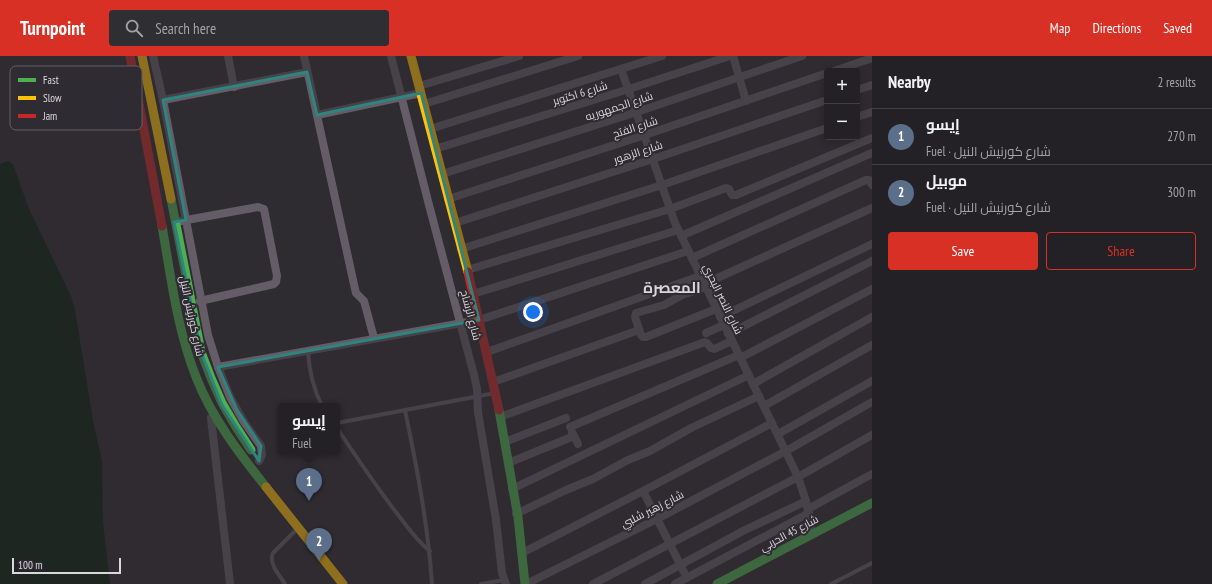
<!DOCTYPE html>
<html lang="en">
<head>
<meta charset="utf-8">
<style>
	body { margin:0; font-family:"PT Sans Narrow",Cairo,sans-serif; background:#2f2e32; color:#f1f3f6 }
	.controls { position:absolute; right:12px; top:12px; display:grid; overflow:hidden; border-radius:4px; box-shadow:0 2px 10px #0003 }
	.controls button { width:36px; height:36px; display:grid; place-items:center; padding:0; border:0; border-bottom:1px solid #403e42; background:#232125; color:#f1f3f6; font:20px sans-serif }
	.scale { position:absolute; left:12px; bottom:10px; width:109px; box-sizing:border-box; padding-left:4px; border:2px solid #dbd8dd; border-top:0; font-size:11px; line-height:14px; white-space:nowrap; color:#dbd8dd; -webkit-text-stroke:3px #2f2b32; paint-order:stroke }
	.you { position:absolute; left:533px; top:256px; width:14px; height:14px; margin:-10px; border:3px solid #fff; border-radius:50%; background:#1a73e8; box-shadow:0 0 0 6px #1a73e833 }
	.badge { display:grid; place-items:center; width:26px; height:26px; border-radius:50%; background:#d93025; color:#fff; font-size:13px; font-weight:700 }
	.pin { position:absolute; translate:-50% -33px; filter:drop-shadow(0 1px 2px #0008) }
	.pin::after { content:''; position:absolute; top:21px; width:14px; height:12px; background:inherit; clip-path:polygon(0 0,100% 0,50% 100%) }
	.popup { position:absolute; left:278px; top:347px; width:62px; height:52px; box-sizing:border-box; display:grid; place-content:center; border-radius:4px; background:#232125; filter:drop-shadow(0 1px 3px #0005); font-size:13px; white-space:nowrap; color:#a3a3a7 }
	.popup b { font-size:15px; color:#f1f3f6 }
	.popup::after { content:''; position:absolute; left:50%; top:100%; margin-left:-8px; border:8px solid transparent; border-top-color:#232125 }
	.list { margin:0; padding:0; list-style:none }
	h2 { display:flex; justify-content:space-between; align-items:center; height:52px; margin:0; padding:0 16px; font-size:17px }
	h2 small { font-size:13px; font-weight:400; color:#a3a3a7 }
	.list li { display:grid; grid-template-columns:26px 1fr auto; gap:12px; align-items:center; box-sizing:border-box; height:56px; padding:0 16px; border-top:1px solid #403e42 }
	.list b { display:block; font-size:15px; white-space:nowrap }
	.list p { margin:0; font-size:13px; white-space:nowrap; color:#a3a3a7 }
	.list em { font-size:13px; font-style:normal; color:#a3a3a7 }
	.actions { display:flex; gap:8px; padding:12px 16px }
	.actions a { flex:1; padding:9px 0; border:1px solid #d93025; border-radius:4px; text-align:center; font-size:14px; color:#d93025 }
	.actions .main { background:#d93025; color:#fff }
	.icon { flex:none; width:22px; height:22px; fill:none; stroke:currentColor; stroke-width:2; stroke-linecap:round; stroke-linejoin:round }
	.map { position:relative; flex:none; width:872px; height:528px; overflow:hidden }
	header { display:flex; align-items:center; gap:24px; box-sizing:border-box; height:56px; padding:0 20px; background:#d93025; color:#fff }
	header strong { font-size:19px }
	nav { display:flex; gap:22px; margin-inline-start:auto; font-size:14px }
	.search { width:280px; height:36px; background:#2f2e32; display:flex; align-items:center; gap:10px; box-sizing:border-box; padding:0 14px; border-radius:4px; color:#a3a3a7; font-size:15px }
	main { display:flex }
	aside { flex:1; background:#232125 }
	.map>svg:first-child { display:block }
	.water { fill:#08210f }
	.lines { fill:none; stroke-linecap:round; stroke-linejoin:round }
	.lane { stroke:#645d67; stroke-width:4 }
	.street { stroke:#645d67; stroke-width:8 }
	.fast { stroke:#4caf50; stroke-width:9 }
	.slow { stroke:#ffc107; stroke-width:9 }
	.jam { stroke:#c62828; stroke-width:9 }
	.marked { fill:none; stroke:#2e857f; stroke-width:3; stroke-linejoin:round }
	.labels { text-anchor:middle; stroke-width:4; stroke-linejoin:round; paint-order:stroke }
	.street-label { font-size:11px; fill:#dbd8dd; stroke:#2f2b32 }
	.district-label { font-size:15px; font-weight:bold; fill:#dad4dd; stroke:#2f2b32 }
	.key { fill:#2f2b32; stroke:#635f65; stroke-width:1 }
	.key-label { font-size:11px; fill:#dbd8dd }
</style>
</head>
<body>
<header>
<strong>Turnpoint</strong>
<div class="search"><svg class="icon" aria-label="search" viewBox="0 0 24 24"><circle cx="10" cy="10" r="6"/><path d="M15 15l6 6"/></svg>Search here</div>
<nav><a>Map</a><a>Directions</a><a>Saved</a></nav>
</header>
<main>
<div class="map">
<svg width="872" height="528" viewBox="0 0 872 528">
	<rect width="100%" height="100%" fill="#2f2c31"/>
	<path class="water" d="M8 105 13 108 29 153 71 240 75 254 94 370 102 404 103 466 110 528H0V108Z"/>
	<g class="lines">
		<g class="lane">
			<path d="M308 295C309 315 313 332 322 350"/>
			<path d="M405 354C417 412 428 469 432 528"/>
			<path d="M337 367 495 337"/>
			<path d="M337 372C357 402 377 432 399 460 409 473 417 485 430 495"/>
			<path d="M285 528C280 520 268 507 273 497L295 475"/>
			<path d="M481 528 504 524"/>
			<path d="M831 528 872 507"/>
		</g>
		<g class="street">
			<path d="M153 0 163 44 208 279 218 311 230 341 244 366 261 390 262 399 259 405"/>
			<path d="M228 0 234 31"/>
			<path d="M304 0 355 233 356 237 364 245 374 282"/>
			<path d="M391 0 429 149 474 319 477 333 478 356 496 464 502 517 506 528"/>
			<path d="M733 0 746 45"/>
			<path d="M621 13 675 167 798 421 806 445 812 478"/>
			<path d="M834 15 872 2"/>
			<path d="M419 30 519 0"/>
			<path d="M857 34 872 29"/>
			<path d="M163 44 307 16"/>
			<path d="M424 48 578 0"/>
			<path d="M317 59 421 37"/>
			<path d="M857 61 872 56"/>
			<path d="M430 73 662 0"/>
			<path d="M435 93 629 33 730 0"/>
			<path d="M442 118 637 56 802 0"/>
			<path d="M448 143 645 79 827 17"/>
			<path d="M181 165 258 151 264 153 277 220 276 226 274 228 200 245"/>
			<path d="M455 167 653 103 827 44"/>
			<path d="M681 180 872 97"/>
			<path d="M461 193 662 129 827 72"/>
			<path d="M692 202 866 124H869L872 129"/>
			<path d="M467 214 670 153 726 132 729 133 732 139H736L872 82"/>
			<path d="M704 228 872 152"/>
			<path d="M706 231 682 239 664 249 636 257 635 261 641 279 643 281H646L716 253"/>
			<path d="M473 238 678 174"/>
			<path d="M720 261 872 188"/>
			<path d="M706 277 724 269"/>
			<path d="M728 278 872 205"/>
			<path d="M487 296 700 220"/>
			<path d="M740 302 872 233"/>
			<path d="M218 311 479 264 688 195"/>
			<path d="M493 326 639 274"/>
			<path d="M753 328 872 261"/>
			<path d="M764 350 872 289"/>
			<path d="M500 361 705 286 707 287 711 292 714 293 732 285"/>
			<path d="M211 362 230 528"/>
			<path d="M570 371 739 299"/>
			<path d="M572 376 578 388"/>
			<path d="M778 378 872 325"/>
			<path d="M505 386 566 362"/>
			<path d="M508 407 574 380"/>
			<path d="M512 433 749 319"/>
			<path d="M643 435 687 522"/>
			<path d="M808 453 872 418"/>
			<path d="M516 458 566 434 593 423 628 404 650 395 691 372 759 340"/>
			<path d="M522 497 643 435 772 367"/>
			<path d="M526 528 657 463 786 395 872 346"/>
			<path d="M593 528 798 421 872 379"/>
			<path d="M645 528 743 475 806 445"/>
			<path d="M675 528 809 457"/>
		</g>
		<g class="fast">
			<path d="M171 143 201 296 211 322 222 347 236 371 251 394"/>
			<path d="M162 170C171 221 177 273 196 321 212 362 239 397 266 431"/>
			<path d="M499 354 518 461 525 528"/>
			<path d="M717 528 872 447"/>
		</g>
		<g class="slow">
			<path d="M142 0 171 143"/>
			<path d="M411 0 468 216"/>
			<path d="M266 431 343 528"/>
		</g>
		<g class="jam">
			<path d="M130 0 162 170"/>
			<path d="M468 216 499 354"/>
		</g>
	</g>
	<path d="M0 0H872V528H0ZM307 16 317 59 421 37 479 264 218 311 237 354 261 390 259 405 222 349 201 296 174 166 186 164 163 44Z" fill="#2f2c31" fill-opacity=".55" fill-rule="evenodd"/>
	<path class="marked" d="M307 16 317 59 421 37 479 264 218 311 237 354 261 390 259 405 222 349 201 296 174 166 186 164 163 44Z"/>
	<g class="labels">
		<g class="street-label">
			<text transform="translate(580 37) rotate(-17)" y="4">شارع 6 اكتوبر</text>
			<text transform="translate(619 50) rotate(-18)" y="4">شارع الجمهوريه</text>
			<text transform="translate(635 71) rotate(-18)" y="4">شارع الفتح</text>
			<text transform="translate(638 96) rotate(-18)" y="4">شارع الزهور</text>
			<text transform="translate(723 243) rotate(64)" y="4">شارع النصر البحري</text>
			<text transform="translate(471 259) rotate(75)" y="4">شارع الرشاح</text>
			<text transform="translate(192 260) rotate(78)" y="4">شارع كورنيش النيل</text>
			<text transform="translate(652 453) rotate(-27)" y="4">شارع زهير شلبي</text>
			<text transform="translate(789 477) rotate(-28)" y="4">شارع 45 الحربي</text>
		</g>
		<g class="district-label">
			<text x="672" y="237">المعصرة</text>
		</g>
	</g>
	<rect x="10" y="10" width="132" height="64" rx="6" class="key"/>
	<rect x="18" y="22" width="18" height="4" fill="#4caf50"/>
	<rect x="18" y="40" width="18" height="4" fill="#ffc107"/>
	<rect x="18" y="58" width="18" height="4" fill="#c62828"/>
	<g class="key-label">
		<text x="43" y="28">Fast</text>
		<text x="43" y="46">Slow</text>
		<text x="43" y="64">Jam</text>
	</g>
</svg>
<div class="controls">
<button>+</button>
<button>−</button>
</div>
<div class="scale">100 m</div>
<div class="you"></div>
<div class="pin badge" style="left:309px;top:445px;background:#5c6f8a">1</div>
<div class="popup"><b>إيسو</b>Fuel</div>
<div class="pin badge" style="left:319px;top:505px;background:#5c6f8a">2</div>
</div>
<aside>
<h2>Nearby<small>2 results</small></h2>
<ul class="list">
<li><span class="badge" style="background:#5c6f8a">1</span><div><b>إيسو</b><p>Fuel · شارع كورنيش النيل</p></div><em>270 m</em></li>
<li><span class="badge" style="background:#5c6f8a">2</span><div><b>موبيل</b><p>Fuel · شارع كورنيش النيل</p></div><em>300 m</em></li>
</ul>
<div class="actions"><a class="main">Save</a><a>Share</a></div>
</aside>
</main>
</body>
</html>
